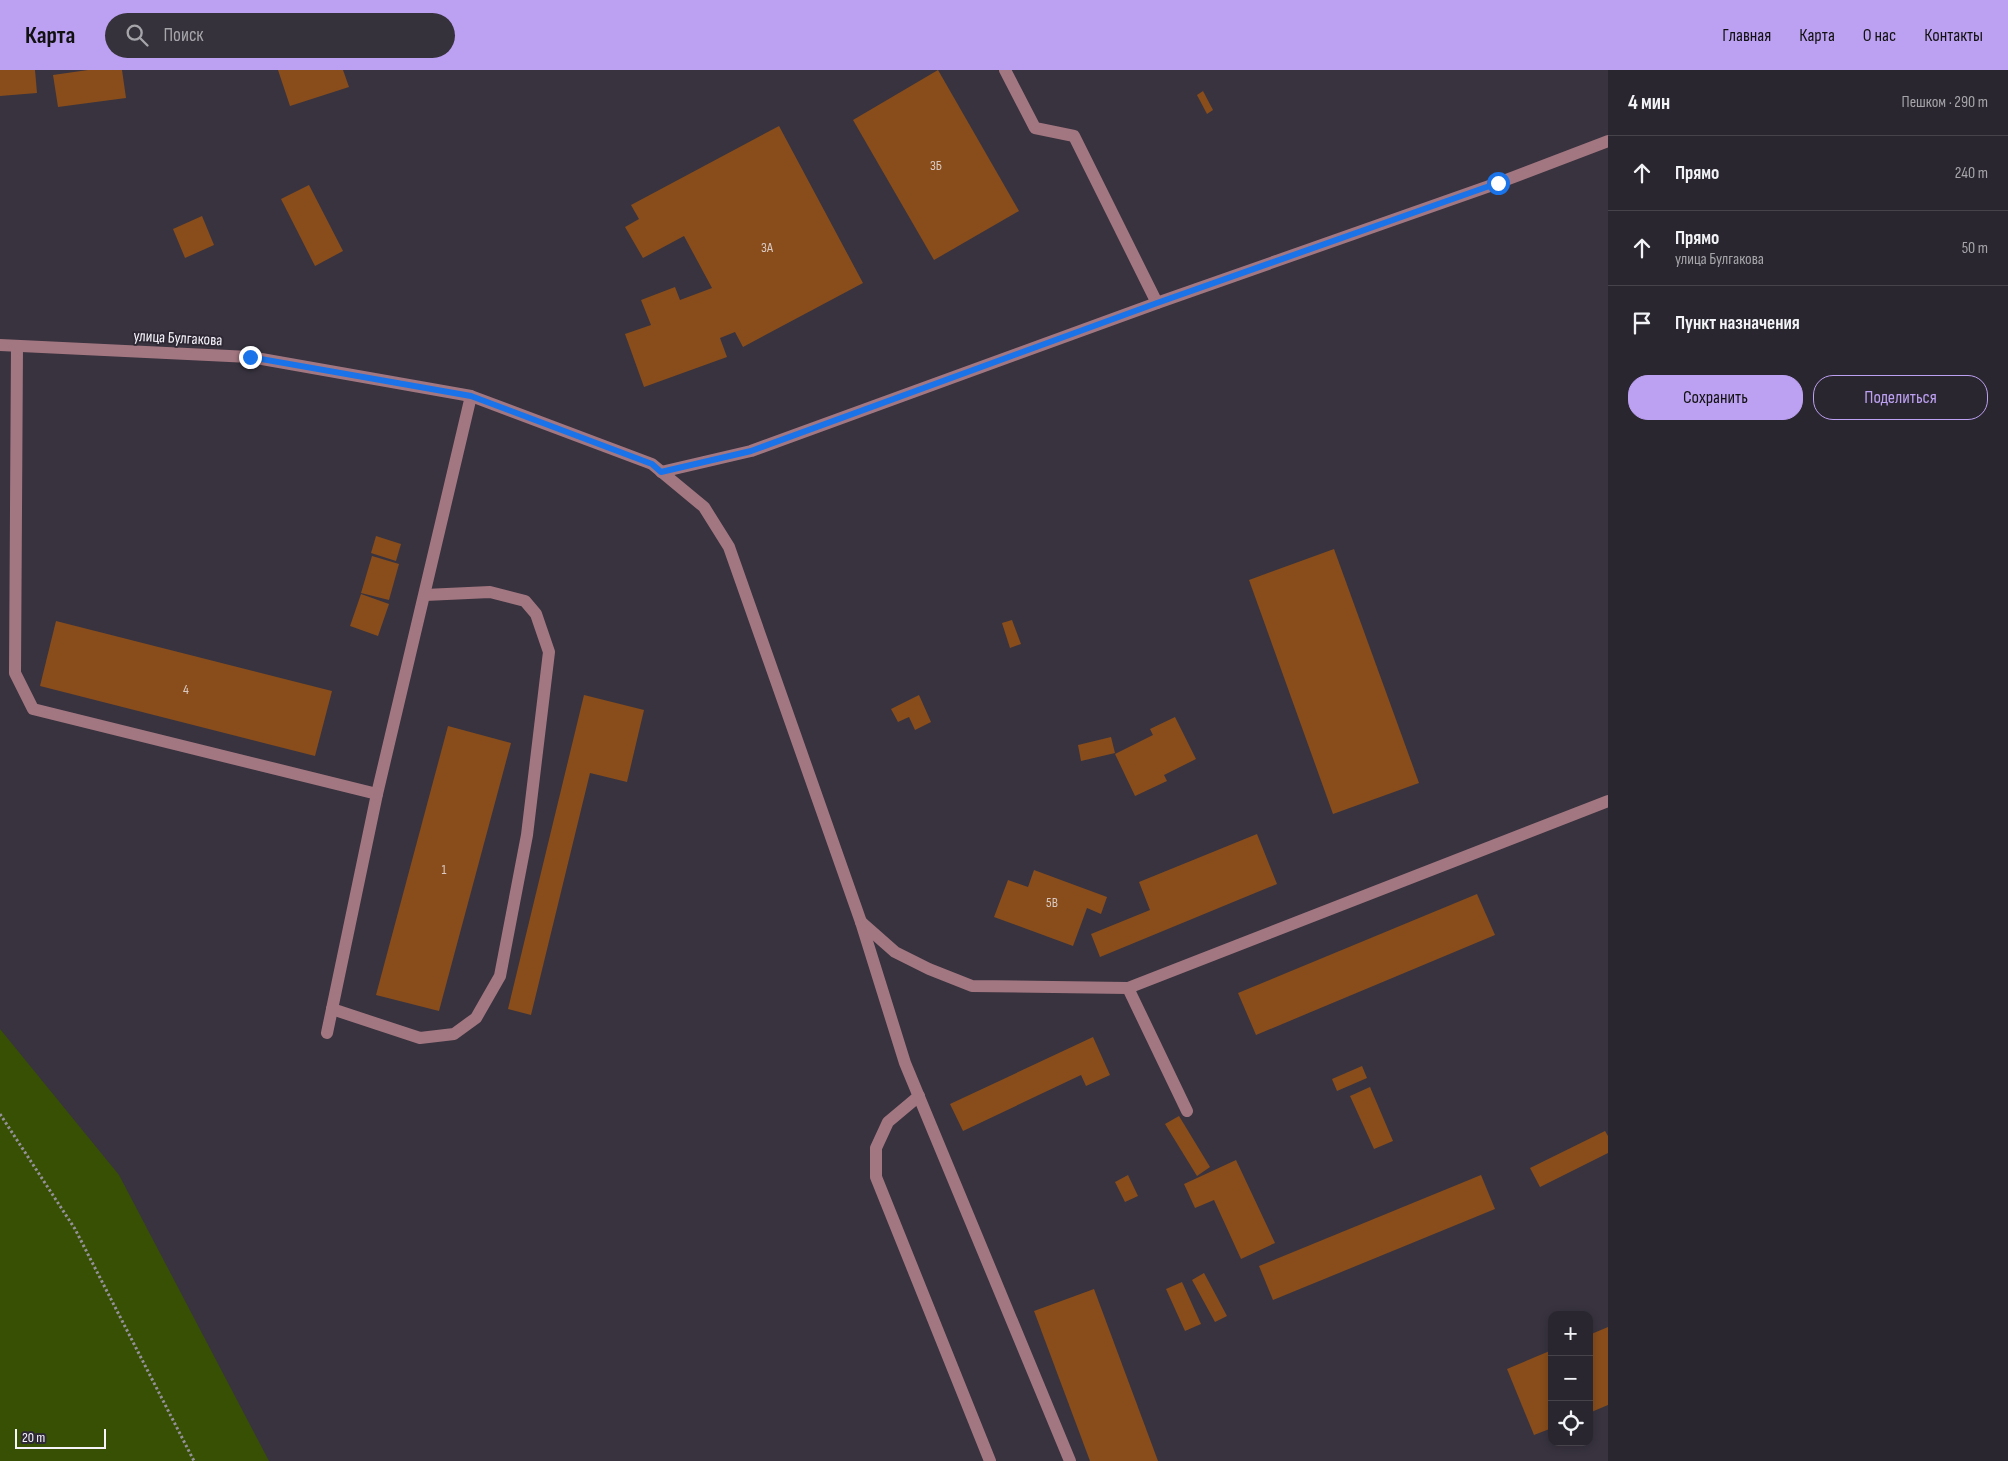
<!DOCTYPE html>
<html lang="ru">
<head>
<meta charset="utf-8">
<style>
	body { margin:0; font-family:"Sofia Sans Condensed",sans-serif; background:#36323b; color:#f1f3f6 }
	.controls { position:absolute; right:15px; bottom:15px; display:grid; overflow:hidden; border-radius:10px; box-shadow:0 2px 8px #0003 }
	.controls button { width:45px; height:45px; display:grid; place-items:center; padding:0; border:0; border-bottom:1px solid #46434b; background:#2a262f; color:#f1f3f6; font:25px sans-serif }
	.scale { position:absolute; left:15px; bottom:12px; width:91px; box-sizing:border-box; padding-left:5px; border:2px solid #f6f3fb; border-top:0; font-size:14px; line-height:18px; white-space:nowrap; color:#f6f3fb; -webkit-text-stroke:4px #2e2935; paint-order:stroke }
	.stop { position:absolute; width:15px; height:15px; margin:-11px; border:4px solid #1a73e8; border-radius:50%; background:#fff }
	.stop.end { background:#1a73e8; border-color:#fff; box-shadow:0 1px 5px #0008 }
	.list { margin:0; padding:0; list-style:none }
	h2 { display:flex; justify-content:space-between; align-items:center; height:65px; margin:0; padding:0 20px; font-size:21px }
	h2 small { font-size:16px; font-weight:400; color:#a5a5aa }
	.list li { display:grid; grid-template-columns:32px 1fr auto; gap:15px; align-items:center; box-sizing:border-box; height:75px; padding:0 20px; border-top:1px solid #46434b }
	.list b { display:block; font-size:19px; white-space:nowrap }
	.list p { margin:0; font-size:16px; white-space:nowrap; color:#a5a5aa }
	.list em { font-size:16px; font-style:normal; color:#a5a5aa }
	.actions { display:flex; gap:10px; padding:15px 20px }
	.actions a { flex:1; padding:11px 0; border:1px solid #bca0f2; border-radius:20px; text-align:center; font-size:18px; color:#bca0f2 }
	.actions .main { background:#bca0f2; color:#111 }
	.icon { flex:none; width:28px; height:28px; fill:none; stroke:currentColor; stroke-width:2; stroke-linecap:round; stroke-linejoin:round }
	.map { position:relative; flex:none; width:1608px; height:1391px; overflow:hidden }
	header { display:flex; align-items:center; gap:30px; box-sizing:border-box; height:70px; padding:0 25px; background:#bca0f2; color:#111 }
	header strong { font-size:24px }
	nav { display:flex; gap:28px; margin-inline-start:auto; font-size:18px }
	.search { width:350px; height:45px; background:#36323b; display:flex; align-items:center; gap:12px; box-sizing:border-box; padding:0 18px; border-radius:28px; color:#a5a5aa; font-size:19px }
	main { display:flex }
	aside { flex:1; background:#2a262f }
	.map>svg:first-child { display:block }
	.green { fill:#385003 }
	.building { fill:#884d1b }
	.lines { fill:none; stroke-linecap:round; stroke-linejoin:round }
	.path { stroke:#95919b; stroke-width:3; stroke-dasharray:2.5 2.5; stroke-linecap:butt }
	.minor { stroke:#a37781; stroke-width:12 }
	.route { stroke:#1a73e8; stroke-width:6 }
	.labels { text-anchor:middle; stroke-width:4; stroke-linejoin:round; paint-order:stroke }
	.number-label { font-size:14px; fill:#dacac3 }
	.street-label { font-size:16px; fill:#f6f3fb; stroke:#2e2935 }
</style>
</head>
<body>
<header>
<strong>Карта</strong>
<div class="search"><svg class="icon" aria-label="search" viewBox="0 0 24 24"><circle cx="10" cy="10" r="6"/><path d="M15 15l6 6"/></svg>Поиск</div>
<nav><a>Главная</a><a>Карта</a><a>О нас</a><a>Контакты</a></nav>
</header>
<main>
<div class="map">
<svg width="1608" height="1391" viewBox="0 0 1608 1391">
	<rect width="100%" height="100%" fill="#38333f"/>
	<path class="green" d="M0 959 119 1105 269 1391H0Z"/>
	<g class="building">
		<path d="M0 0H35L37 23 0 26Z"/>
		<path d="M88 0H122L126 28 58 37 53 5Z"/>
		<path d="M278 0H343L349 17 290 36Z"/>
		<path d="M938 0 1019 141 934 190 853 50Z"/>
		<path d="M1203 21 1213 40 1207 44 1197 25Z"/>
		<path d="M779 56 863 213 743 277 735 262 720 268 727 287 644 317 625 264 651 255 641 230 675 217 680 230 712 218 684 166 643 188 625 157 639 149 631 135Z"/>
		<path d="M309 115 343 181 315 196 281 129Z"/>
		<path d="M202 146 214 175 185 188 173 159Z"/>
		<path d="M376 466 401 474 396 491 371 483Z"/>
		<path d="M1334 479 1419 713 1333 744 1249 510Z"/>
		<path d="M372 486 399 494 389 530 361 523Z"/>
		<path d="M361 524 389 534 378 566 350 556Z"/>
		<path d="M1012 550 1021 574 1010 578 1002 553Z"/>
		<path d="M56 551 332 621 315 686 40 616Z"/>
		<path d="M584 625 644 640 627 712 590 703 531 945 508 939Z"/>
		<path d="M919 625 931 652 915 660 909 647 898 652 891 639Z"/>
		<path d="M1175 647 1196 689 1164 705 1167 711 1135 726 1115 684 1153 665 1150 659Z"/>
		<path d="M448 656 511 673 439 941 376 925Z"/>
		<path d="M1111 667 1115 683 1081 691 1078 675Z"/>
		<path d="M1257 764 1277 814 1100 887 1091 864 1150 840 1139 812Z"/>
		<path d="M1034 800 1107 827 1101 844 1087 838 1073 876 994 847 1008 810 1028 817Z"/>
		<path d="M1477 824 1495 865 1256 965 1238 923Z"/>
		<path d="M1093 967 1110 1005 1086 1016 1081 1005 963 1061 950 1034Z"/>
		<path d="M1362 996 1367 1008 1337 1021 1332 1009Z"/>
		<path d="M1370 1017 1393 1071 1374 1079 1350 1026Z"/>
		<path d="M1179 1046 1210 1097 1197 1106 1165 1054Z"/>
		<path d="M1605 1061 1608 1066V1083L1540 1117 1530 1098Z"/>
		<path d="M1236 1090 1275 1173 1241 1189 1214 1130 1195 1138 1184 1114Z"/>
		<path d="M1128 1105 1138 1126 1125 1132 1115 1112Z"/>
		<path d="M1481 1105 1495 1139 1273 1230 1259 1196Z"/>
		<path d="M1204 1203 1227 1246 1215 1252 1192 1210Z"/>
		<path d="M1182 1212 1201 1254 1185 1261 1166 1219Z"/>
		<path d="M1094 1219 1158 1391H1090L1034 1241Z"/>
		<path d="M1608 1257V1335L1589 1343V1265Z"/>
		<path d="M1552 1280V1358L1534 1365 1507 1299Z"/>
	</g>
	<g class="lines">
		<path class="path" d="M0 1044 75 1159 194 1391"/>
		<g class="minor">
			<path d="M1005 0 1035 58 1074 66 1157 233"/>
			<path d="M0 275 250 287 471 326 652 394 704 437 729 477 861 852 905 993 1070 1391"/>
			<path d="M17 276 15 603 33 639 377 724"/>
			<path d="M661 402 751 381 1157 233 1498 113 1608 71"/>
			<path d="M861 852 895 882 929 899 972 916 1128 918 1187 1041"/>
			<path d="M1128 918 1608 731"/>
			<path d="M332 939 420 968 454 964 476 948 500 906 527 765 549 582 536 544 525 531 490 522 425 525"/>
			<path d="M327 963 377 724 471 326"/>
			<path d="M919 1026 888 1052 876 1078V1107L990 1391"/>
		</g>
	</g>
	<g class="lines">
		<path class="route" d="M250 287 471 326 652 394 661 402 751 381 1157 233 1498 113"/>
	</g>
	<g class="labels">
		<g class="number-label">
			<text x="936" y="100">3Б</text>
			<text x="767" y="182">3А</text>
			<text x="186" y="624">4</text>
			<text x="444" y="804">1</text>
			<text x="1052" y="837">5В</text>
		</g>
		<g class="street-label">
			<text transform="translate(178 267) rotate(3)" y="6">улица Булгакова</text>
		</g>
	</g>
</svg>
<div class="controls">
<button>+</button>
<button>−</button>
<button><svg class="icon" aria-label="locate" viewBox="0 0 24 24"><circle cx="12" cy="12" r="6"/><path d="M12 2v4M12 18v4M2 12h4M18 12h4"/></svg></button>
</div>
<div class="scale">20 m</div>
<div class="stop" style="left:1498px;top:113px"></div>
<div class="stop end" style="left:250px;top:287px"></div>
</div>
<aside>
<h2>4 мин<small>Пешком · 290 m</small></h2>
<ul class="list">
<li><svg class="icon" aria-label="ahead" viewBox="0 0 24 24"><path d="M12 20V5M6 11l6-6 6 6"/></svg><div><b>Прямо</b></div><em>240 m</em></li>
<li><svg class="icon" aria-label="ahead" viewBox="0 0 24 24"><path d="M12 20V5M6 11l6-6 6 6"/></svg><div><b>Прямо</b><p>улица Булгакова</p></div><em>50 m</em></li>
<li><svg class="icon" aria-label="arrive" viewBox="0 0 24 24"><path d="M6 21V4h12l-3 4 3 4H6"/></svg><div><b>Пункт назначения</b></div></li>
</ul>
<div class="actions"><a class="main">Сохранить</a><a>Поделиться</a></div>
</aside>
</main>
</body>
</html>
